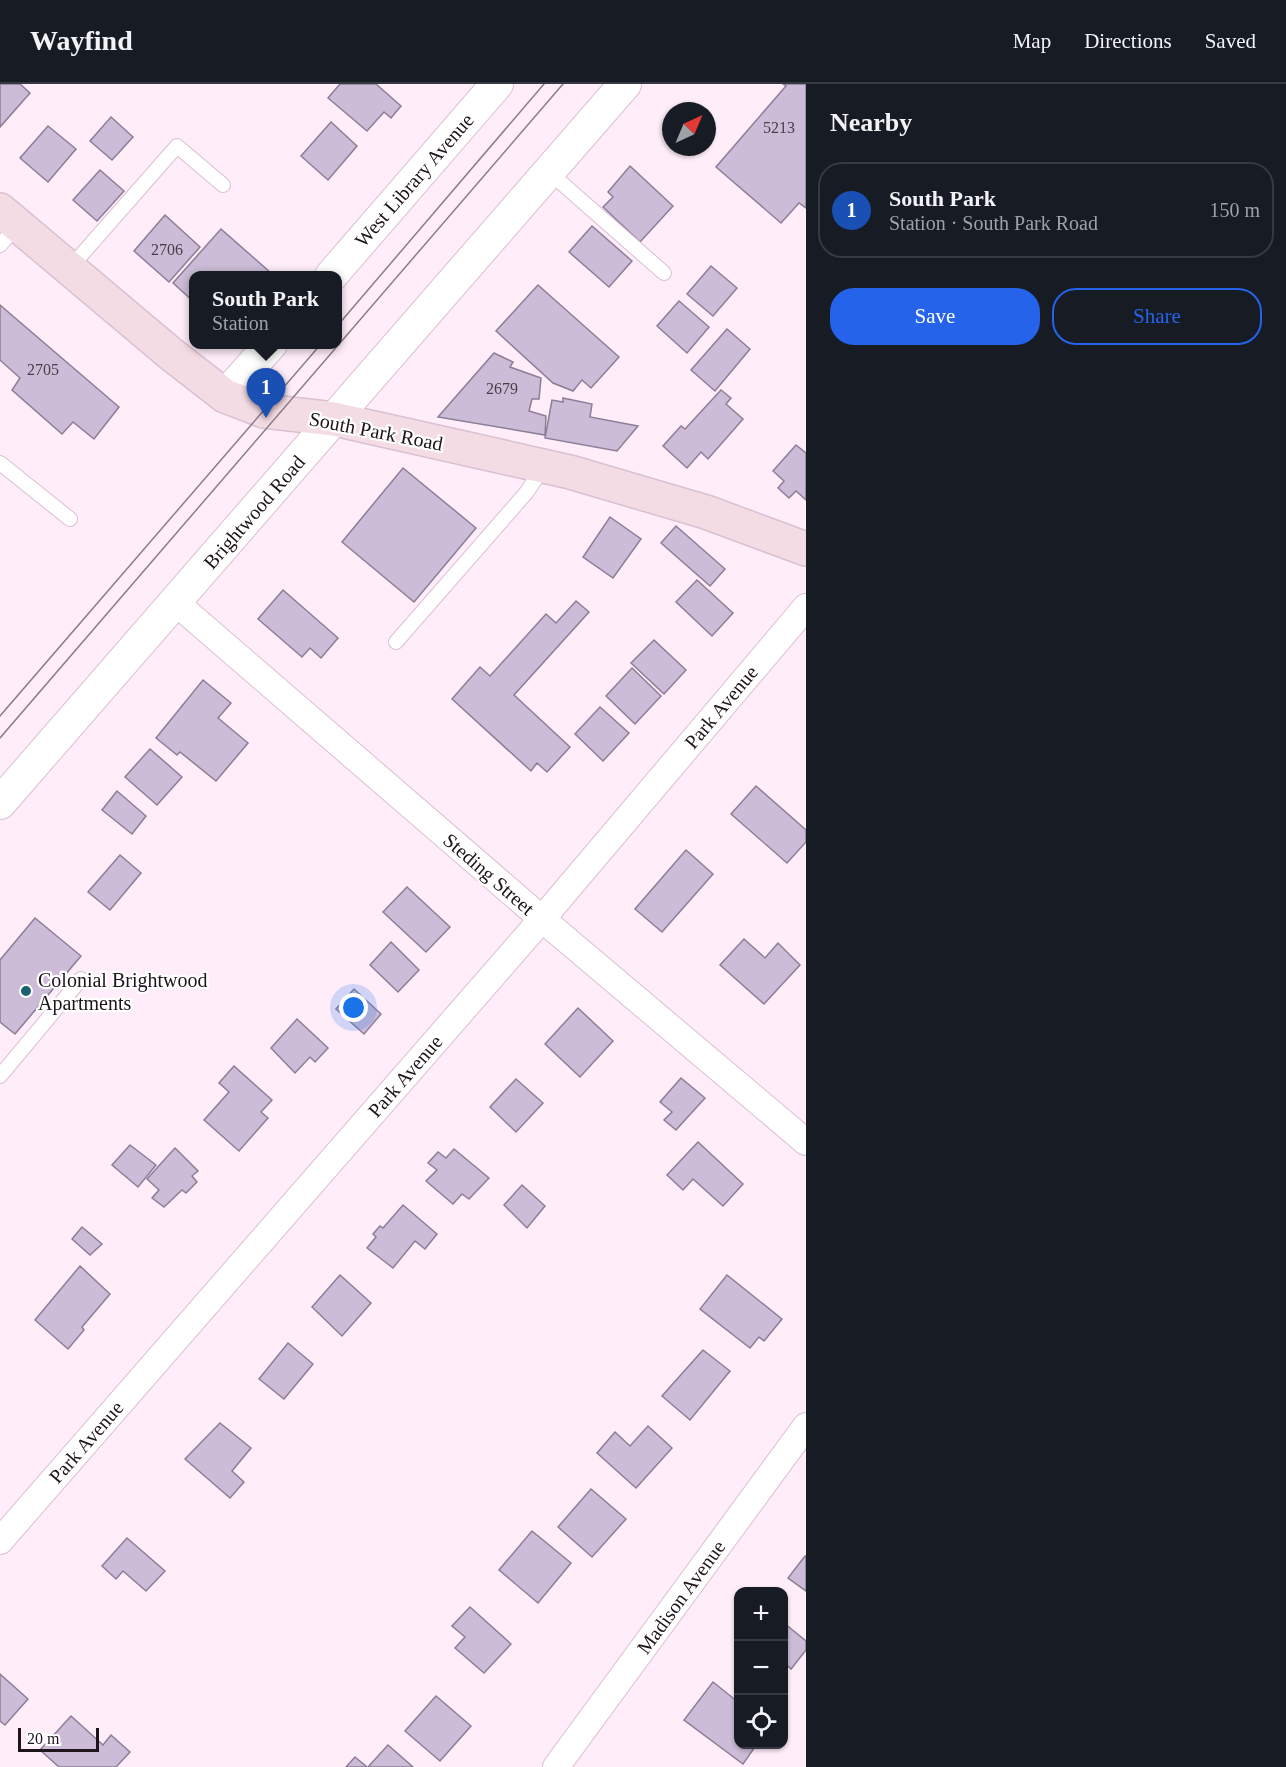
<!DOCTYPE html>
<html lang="en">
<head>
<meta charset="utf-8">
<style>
	body { margin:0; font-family:"Times New Roman",serif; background:#20242c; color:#f1f3f6 }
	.controls { position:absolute; right:18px; bottom:18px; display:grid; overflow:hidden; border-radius:12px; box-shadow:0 2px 4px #0004 }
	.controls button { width:54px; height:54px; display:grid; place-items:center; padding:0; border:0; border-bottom:2px solid #363941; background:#171b24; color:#f1f3f6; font:30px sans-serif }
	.compass { position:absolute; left:662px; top:18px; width:54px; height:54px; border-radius:50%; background:#171b24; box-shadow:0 2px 4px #0004; rotate:44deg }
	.scale { position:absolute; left:18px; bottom:15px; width:81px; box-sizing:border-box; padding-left:6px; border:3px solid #1e141b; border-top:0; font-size:16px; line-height:21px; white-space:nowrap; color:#1e141b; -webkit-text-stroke:4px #fff; paint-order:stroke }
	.you { position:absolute; left:354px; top:924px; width:21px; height:21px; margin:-15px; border:4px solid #fff; border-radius:50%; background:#1a73e8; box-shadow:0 0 0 9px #1a73e833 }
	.badge { display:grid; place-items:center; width:39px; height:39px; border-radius:50%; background:#2563eb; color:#fff; font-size:20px; font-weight:700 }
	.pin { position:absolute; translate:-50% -50px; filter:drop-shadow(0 2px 3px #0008) }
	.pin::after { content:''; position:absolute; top:32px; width:21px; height:18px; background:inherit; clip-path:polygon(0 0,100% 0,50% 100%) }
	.popup { position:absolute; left:189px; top:187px; width:153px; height:78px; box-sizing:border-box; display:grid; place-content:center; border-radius:12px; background:#171b24; filter:drop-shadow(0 2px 4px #0005); font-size:20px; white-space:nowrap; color:#9ea1a6 }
	.popup b { font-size:22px; color:#f1f3f6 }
	.popup::after { content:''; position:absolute; left:50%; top:100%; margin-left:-12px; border:12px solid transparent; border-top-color:#171b24 }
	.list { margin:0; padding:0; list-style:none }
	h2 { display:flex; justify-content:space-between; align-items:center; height:78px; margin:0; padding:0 24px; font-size:26px }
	h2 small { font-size:20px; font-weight:400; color:#9ea1a6 }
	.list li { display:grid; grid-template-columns:39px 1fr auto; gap:18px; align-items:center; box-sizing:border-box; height:96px; margin:0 12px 12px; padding:0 12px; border:2px solid #363941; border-radius:24px }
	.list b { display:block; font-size:22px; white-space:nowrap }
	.list p { margin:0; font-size:20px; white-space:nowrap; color:#9ea1a6 }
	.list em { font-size:20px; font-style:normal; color:#9ea1a6 }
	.actions { display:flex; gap:12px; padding:18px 24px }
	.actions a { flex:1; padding:14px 0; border:2px solid #2563eb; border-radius:24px; text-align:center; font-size:21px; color:#2563eb }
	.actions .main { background:#2563eb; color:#fff }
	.icon { flex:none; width:33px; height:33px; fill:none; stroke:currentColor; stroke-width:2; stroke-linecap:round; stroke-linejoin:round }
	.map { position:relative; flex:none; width:806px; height:1683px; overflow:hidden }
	header { display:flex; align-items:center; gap:36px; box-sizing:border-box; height:84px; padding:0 30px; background:#171b24; border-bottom:2px solid #363941 }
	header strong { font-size:28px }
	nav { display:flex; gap:33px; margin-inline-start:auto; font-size:21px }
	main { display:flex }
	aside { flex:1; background:#171b24 }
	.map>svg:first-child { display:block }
	.building { fill:#ccbcd7; stroke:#8d7e97; stroke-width:1.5 }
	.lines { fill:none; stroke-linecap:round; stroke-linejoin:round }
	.service-casing { stroke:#dbbfd3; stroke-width:16 }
	.minor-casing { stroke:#dbbfd3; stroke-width:28 }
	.tertiary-casing { stroke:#dbbfd3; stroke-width:34 }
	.secondary-casing { stroke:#dbbfd3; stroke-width:36 }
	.service { stroke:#fff; stroke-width:14 }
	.minor { stroke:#fff; stroke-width:26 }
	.tertiary { stroke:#fff; stroke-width:32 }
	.secondary { stroke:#f4dce4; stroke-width:33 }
	.tram { stroke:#8b7d87; stroke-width:1.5 }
	.poi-dot { fill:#1a6271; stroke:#fff; stroke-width:2 }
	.labels { text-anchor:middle; stroke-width:4.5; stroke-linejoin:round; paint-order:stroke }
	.number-label { font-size:16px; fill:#4a3e4a }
	.street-label { font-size:20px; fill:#1e141b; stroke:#fff }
	.poi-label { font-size:20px; fill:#1e141b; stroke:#fff; text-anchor:start }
</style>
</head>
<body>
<header>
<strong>Wayfind</strong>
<nav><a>Map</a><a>Directions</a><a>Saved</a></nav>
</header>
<main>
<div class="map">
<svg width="806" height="1683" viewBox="0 0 806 1683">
	<rect width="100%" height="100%" fill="#ffedfa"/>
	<g class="building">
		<path d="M0 0H20L30 9 0 43Z"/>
		<path d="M340 0H376L401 22 391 34 384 28 367 47 328 14Z"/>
		<path d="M783 0H806V124L799 119 781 139 716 83 786 2Z"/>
		<path d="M111 33 133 53 112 76 90 57Z"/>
		<path d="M331 38 357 62 328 96 301 72Z"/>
		<path d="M48 42 76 65 48 98 20 74Z"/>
		<path d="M630 82 673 122 640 158 603 123 613 113 608 108Z"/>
		<path d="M100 86 124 107 97 137 73 116Z"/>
		<path d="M165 131 200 163 169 198 134 167Z"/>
		<path d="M592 142 632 177 609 203 569 168Z"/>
		<path d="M221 145 271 189 194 192V218L173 199Z"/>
		<path d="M711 182 737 204 713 232 687 210Z"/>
		<path d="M538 201 619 273 591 304 582 296 573 307 553 299 496 247Z"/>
		<path d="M679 217 709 243 687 269 657 242Z"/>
		<path d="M0 221 119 323 94 355 73 338 62 350 12 306 20 294 0 276Z"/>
		<path d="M727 245 750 265 715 307 691 286Z"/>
		<path d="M494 269 513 278 510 283 541 294 539 315H532L529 327 546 332 545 351 438 333Z"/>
		<path d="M721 306 731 314 726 320 743 335 708 375 701 368 687 384 663 362 681 342 685 345Z"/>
		<path d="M563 314 592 320 590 333 638 342 617 367 545 354 552 316 563 318Z"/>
		<path d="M796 361 806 369V416L796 407 789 414 778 404 784 397 773 387Z"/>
		<path d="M403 384 476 444 414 518 342 458Z"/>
		<path d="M610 433 641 455 613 494 583 473Z"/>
		<path d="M676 442 725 485 710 502 661 459Z"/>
		<path d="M697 496 733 529 712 552 676 518Z"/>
		<path d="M283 506 338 554 321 574 310 564 302 573 258 535Z"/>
		<path d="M576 517 589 528 514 611 570 663 547 688 537 679 531 687 452 615 480 583 490 592 546 530 556 539Z"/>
		<path d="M654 556 686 586 664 610 631 579Z"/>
		<path d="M632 584 661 612 635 640 606 612Z"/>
		<path d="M203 596 231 619 218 634 248 659 216 697 180 668 177 671 156 654Z"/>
		<path d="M600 623 629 649 603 677 575 650Z"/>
		<path d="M150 665 182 693 157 721 125 693Z"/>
		<path d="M756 702 806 746V758L787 779 731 730Z"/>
		<path d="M117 707 146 732 132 750 102 726Z"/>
		<path d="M686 766 713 790 662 848 635 825Z"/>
		<path d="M120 771 141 789 110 826 88 808Z"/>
		<path d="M407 803 450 843 426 868 383 828Z"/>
		<path d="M35 834 81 872 15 950 0 938V876Z"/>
		<path d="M744 855 765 874 778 859 800 881 764 920 720 881Z"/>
		<path d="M391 858 419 886 398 908 370 881Z"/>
		<path d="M354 905 381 930 364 950 336 925Z"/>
		<path d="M578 924 613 957 580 993 545 960Z"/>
		<path d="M297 935 328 964 315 978 310 973 295 989 271 964Z"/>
		<path d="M234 982 272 1016 261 1028 268 1034 239 1067 204 1036 229 1008 219 999Z"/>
		<path d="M681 994 705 1014 676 1046 664 1036 672 1028 660 1018Z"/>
		<path d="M516 995 543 1019 516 1048 490 1023Z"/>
		<path d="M698 1058 743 1100 723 1122 693 1095 683 1106 667 1091Z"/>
		<path d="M130 1061 156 1081 138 1103 112 1081Z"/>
		<path d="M175 1064 198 1087 192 1092 197 1098 186 1109 182 1106 164 1123 152 1114 159 1106 147 1095Z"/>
		<path d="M454 1065 489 1094 469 1115 462 1110 453 1120 426 1097 437 1086 428 1079 438 1068 446 1074Z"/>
		<path d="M522 1101 545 1122 527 1144 504 1121Z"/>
		<path d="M403 1121 437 1150 425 1165 415 1157 393 1184 367 1164 376 1153 373 1150 380 1142 383 1144Z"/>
		<path d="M82 1143 102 1160 90 1171 72 1155Z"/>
		<path d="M80 1182 110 1210 82 1243 84 1246 68 1265 35 1236Z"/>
		<path d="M340 1191 371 1219 342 1252 312 1223Z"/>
		<path d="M727 1191 782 1235 764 1257 759 1253 750 1264 700 1225Z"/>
		<path d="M288 1259 313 1280 284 1315 259 1295Z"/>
		<path d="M703 1266 730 1287 690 1336 662 1312Z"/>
		<path d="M220 1339 251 1364 232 1387 244 1398 230 1414 185 1375Z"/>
		<path d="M648 1342 672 1364 636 1404 597 1369 615 1348 630 1362Z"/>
		<path d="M591 1405 626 1435 592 1473 558 1443Z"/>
		<path d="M532 1447 571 1479 538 1519 499 1486Z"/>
		<path d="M127 1454 165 1487 146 1507 123 1487 116 1495 102 1482Z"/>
		<path d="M805 1472H806V1507L788 1494Z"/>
		<path d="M470 1523 511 1560 484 1589 455 1564 465 1553 452 1542Z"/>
		<path d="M784 1539 806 1557V1566L791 1585 784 1578Z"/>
		<path d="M0 1590 28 1615 5 1641 0 1637Z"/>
		<path d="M713 1598 738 1618V1660H757L743 1680 684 1636Z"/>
		<path d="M436 1612 471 1642 440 1677 405 1647Z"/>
		<path d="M71 1632 103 1661 111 1651 130 1668 116 1683H59L40 1666Z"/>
		<path d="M388 1661 413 1683H368Z"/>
		<path d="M355 1673 367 1683H346Z"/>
	</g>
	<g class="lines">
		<g class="service-casing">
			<g id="service">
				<path d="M549 88 664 189"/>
				<path d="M0 161 17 142"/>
				<path d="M69 185 177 62 223 101"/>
				<path d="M0 379 70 435"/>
				<path d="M396 558 526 409 543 384"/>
				<path d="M0 992 81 895"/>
			</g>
		</g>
		<g class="minor-casing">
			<g id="minor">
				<path d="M175 518 542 835 806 1058"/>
				<path d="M0 1457 542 835 806 523"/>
				<path d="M556 1683 806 1342"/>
			</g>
		</g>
		<g class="tertiary-casing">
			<g id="tertiary">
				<path d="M331 192 497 0"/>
				<path d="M225 312 271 260"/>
				<path d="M0 719 625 0"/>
			</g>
		</g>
		<g class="secondary-casing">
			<path id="secondary" d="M0 126 171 270 225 312 264 327 334 335 570 388 706 428 806 465"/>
		</g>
		<use href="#service" class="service"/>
		<use href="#minor" class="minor"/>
		<use href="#tertiary" class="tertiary"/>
		<use href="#secondary" class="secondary"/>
		<g class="tram">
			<path d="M338 241 544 0"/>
			<path d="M0 632 321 260"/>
			<path d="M0 654 563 0"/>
		</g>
	</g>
	<circle class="poi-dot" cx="26" cy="907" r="6"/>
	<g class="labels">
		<g class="number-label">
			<text x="779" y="49">5213</text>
			<text x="167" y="171">2706</text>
			<text x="43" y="291">2705</text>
			<text x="502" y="310">2679</text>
		</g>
		<g class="street-label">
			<text transform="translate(414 96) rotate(-49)" y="7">West Library Avenue</text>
			<text transform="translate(376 347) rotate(11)" y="7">South Park Road</text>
			<text transform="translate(254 428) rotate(-49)" y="7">Brightwood Road</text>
			<text transform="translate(721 623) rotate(-50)" y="7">Park Avenue</text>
			<text transform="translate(489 790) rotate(41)" y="7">Steding Street</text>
			<text transform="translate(405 992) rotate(-49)" y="7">Park Avenue</text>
			<text transform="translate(86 1358) rotate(-49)" y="7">Park Avenue</text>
			<text transform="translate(681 1513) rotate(-54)" y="7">Madison Avenue</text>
		</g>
		<g class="poi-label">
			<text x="38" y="903">Colonial Brightwood<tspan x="38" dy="23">Apartments</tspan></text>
		</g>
	</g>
</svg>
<div class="controls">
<button>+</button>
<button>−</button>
<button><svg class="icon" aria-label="locate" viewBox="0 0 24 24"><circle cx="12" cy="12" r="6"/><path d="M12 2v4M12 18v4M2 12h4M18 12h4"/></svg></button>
</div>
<svg class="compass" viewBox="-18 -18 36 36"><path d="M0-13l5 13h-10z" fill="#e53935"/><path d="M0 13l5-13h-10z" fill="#9ea1a6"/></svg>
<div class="scale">20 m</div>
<div class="you"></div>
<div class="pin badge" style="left:266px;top:334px;background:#1a4fb4">1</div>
<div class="popup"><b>South Park</b>Station</div>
</div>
<aside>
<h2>Nearby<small></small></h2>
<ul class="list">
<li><span class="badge" style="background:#1a4fb4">1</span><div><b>South Park</b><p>Station · South Park Road</p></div><em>150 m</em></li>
</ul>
<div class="actions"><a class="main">Save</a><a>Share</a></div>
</aside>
</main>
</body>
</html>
